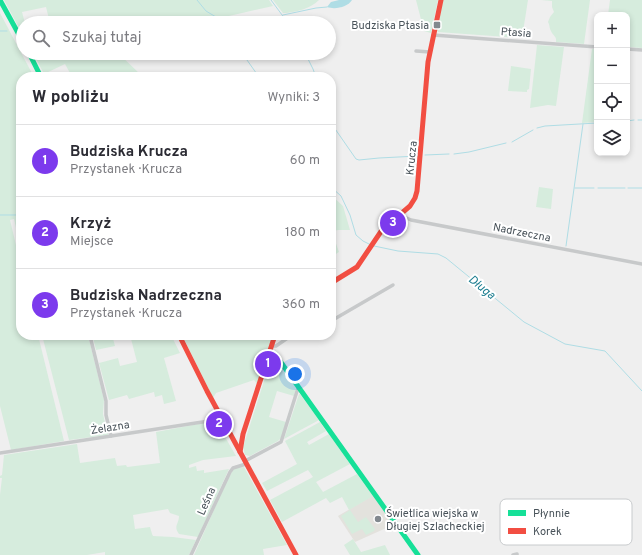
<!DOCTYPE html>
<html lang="pl">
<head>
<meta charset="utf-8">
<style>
	body { margin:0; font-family:Overpass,sans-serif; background:#f7f7f7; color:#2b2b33 }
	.controls { position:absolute; right:12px; top:12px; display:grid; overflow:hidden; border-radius:8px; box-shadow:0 2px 6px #0003 }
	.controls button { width:36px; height:36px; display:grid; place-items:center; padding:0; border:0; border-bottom:1px solid #e1e1e2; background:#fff; color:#2b2b33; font:20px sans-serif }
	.you { position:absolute; left:295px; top:374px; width:14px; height:14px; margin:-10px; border:3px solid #fff; border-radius:50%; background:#1a73e8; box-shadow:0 0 0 6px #1a73e833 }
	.badge { display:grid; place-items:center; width:26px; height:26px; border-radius:50%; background:#7c3aed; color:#fff; font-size:13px; font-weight:700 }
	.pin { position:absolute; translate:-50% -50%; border:2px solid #fff; box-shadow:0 1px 4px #0006 }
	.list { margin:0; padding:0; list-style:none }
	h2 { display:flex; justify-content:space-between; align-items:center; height:52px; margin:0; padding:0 16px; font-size:17px }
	h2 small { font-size:13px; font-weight:400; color:#7c7c81 }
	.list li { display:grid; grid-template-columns:26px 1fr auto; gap:12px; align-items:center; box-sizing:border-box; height:72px; padding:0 16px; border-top:1px solid #e1e1e2 }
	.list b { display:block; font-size:15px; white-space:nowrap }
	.list p { margin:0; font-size:13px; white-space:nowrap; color:#7c7c81 }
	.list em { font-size:13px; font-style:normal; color:#7c7c81 }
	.icon { flex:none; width:22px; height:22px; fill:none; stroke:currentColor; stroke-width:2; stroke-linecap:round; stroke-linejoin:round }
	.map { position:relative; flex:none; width:642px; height:555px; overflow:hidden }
	.search { position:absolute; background:#fff; box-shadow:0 2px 6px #0003; left:16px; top:16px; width:320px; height:44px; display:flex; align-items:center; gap:10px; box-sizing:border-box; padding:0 14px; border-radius:22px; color:#7c7c81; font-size:15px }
	.panel { position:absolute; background:#fff; box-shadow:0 2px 6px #0003; left:16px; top:72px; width:320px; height:268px; border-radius:16px }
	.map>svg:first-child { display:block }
	.commercial { fill:#e3e2dd }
	.green { fill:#d6ecdd }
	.water { fill:#afdde5 }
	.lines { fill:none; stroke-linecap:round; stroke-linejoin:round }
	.stream { stroke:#afdde5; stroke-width:1 }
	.street { stroke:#c7c9ca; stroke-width:3.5 }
	.fast { stroke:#16e098; stroke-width:5 }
	.jam { stroke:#f24e42; stroke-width:5 }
	.poi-dot { fill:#82898e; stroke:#fff; stroke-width:1.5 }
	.labels { text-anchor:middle; stroke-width:4; stroke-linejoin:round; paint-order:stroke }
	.poi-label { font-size:11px; fill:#485259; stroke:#fff; text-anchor:end }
	.street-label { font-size:11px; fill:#485259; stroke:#fff }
	.water-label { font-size:12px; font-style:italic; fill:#1c7e90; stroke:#fff }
	.key { fill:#fff; stroke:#c8cbcd; stroke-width:1 }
	.key-label { font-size:11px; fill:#485259 }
</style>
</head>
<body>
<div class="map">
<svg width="642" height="555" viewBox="0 0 642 555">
	<rect width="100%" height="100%" fill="#efefef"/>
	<path class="commercial" d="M374 495 393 525 355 542 338 516Z"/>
	<g class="green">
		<path d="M4 0H269L273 6 229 16 231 23H50L46 7 22 12 25 23H23V35Z"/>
		<path d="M273 0H319C310 9 298 11 286 13H283Z"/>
		<path d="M416 0H438L431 33 424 31Z"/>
		<path d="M443 0H528L522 38 438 32 437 30Z"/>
		<path d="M541 0H590L584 44 556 42C557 36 553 36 551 31 549 27 550 26 548 22L550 17 554 12 552 7V1Z"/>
		<path d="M610 0H642V48L627 47V15H608Z"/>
		<path d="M0 13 34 77H21V249L14 219 10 220 21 266V335H38L64 441 11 450 0 406Z"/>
		<path d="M537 45 564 47 556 106 548 105 530 108Z"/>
		<path d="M592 49H597V122L582 123Z"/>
		<path d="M33 53H118L140 74 148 77H62L70 73 65 64 44 74Z"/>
		<path d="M511 66 531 69 529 89 527 90V92L508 91Z"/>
		<path d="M539 187 553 189 551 209 536 207Z"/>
		<path d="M331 195 343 206 350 230H339L331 231Z"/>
		<path d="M331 234 334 238 339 252 331 257Z"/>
		<path d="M42 335H88L104 400 103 414 108 435 69 440Z"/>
		<path d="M105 335H112L115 346 96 350 93 338Z"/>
		<path d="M130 335H171L180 353 164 358 176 401 164 404 162 395 155 397 154 392 129 399 127 395 109 400 99 363 118 358 120 366 137 362Z"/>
		<path d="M182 335H273L257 384 254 380 216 393 213 398Z"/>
		<path d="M272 356 296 387 294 396 277 391 269 417 286 422 281 438 278 441 250 456 245 455 243 447Z"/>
		<path d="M299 394H300L319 420 284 439Z"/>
		<path d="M214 421 221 430 236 456 203 460 189 465V468L196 466 197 471 204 470V473L229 469 198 537 179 534C173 526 179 524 179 516L170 513 168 509 133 515 135 529 150 527 152 534 153 536 173 537 196 540 189 555H105V552L87 555H0V495L2 478H0V476L2 475 4 455 77 444 80 463 115 458 117 466 126 465 127 467 160 463 156 432Z"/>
		<path d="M320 422 326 431 307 442 309 445 329 434 350 464 316 482 323 492 357 474 373 496 349 510 342 497 330 503 326 498 282 522 270 500 313 477 308 470 267 491 262 483 297 464 285 441Z"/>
		<path d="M244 467 287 545 263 549 264 555H194L224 487 234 468Z"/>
		<path d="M350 510 358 522 366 517 375 529 374 531 366 535 362 529 352 534 341 516Z"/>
		<path d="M353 539 361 552 385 545 390 555H350L344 545Z"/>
	</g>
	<path class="water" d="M339 0H352C348 7 335 10 327 7L331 2Z"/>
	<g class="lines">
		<g class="stream">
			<path d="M197 0 206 11 226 23"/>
			<path d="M271 0 288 23"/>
			<path d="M283 15 316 8 327 7"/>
			<path d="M0 31H7"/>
			<path d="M242 53 259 77"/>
			<path d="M305 53 313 69 316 77"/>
			<path d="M638 120H642"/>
			<path d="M627 121 634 120"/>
			<path d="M331 123 356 159 359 160 379 158 418 156"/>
			<path d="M537 128 545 126 597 123"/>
			<path d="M512 142 533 130"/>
			<path d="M454 154 469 152 506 143"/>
			<path d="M425 155 449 154"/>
			<path d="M331 187 341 196 350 215 356 235 363 241 371 245"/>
			<path d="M575 188H594"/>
			<path d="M598 188H625"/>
			<path d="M628 188H642"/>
			<path d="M0 215H21"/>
			<path d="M374 246 398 251 438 254 446 258 524 322 565 344 605 351 642 391"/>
			<path d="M566 246 583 124"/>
		</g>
		<g class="street">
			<path d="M433 35 597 47"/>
			<path d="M627 49 642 50"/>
			<path d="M416 51 430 52"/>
			<path d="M400 215 411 220 642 264"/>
			<path d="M331 321 393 285"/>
			<path d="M90 336 106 401V415L111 436"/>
			<path d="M272 346H276L292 335"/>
			<path d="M0 453 222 419"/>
			<path d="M245 461 281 442 298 388"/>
			<path d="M191 555 230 472 233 468 246 464"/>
			<path d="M513 555 517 554"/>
		</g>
		<g class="fast">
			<path d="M0 0 23 42"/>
			<path d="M29 53 41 77"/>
			<path d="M270 352 275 354 418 555"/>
		</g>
		<g class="jam">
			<path d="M331 283 357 267 382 230 410 206 415 198 417 191 428 62 441 0"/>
			<path d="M179 335 207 391 296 555"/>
			<path d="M240 452 243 434 275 335"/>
		</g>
	</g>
	<g class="poi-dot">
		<rect x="433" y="21" width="8" height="8" rx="2"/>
		<circle cx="378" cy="519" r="4"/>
	</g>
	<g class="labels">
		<g class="poi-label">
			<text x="429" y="29">Budziska Ptasia</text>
			<text x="386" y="517" text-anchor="start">Świetlica wiejska w<tspan x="386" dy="13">Długiej Szlacheckiej</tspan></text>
		</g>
		<g class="street-label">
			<text transform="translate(516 32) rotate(4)" y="4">Ptasia</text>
			<text transform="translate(411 158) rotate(-84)" y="4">Krucza</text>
			<text transform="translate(522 232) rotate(11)" y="4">Nadrzeczna</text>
			<text transform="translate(110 427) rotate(-9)" y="4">Żelazna</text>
			<text transform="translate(206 501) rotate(-66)" y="4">Leśna</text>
		</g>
		<g class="water-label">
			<text transform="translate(482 287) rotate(39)" y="4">Długa</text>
		</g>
	</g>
	<rect x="500" y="499" width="132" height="46" rx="6" class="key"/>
	<rect x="508" y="510" width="18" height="6" fill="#16e098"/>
	<rect x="508" y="528" width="18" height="6" fill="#f24e42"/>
	<g class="key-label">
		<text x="533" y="517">Płynnie</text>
		<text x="533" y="535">Korek</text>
	</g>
</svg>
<div class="controls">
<button>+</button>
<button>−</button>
<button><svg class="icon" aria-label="locate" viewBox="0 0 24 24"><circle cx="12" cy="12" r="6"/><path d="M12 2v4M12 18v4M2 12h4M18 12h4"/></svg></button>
<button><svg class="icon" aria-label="layers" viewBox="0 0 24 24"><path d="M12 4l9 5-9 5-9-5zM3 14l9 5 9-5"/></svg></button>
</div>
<div class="you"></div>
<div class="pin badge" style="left:268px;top:364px">1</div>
<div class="pin badge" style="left:219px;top:424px">2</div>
<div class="pin badge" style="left:393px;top:223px">3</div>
<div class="search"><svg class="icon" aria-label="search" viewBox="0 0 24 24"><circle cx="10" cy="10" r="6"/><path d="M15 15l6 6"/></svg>Szukaj tutaj</div>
<section class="panel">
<h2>W pobliżu<small>Wyniki: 3</small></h2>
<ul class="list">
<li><span class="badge">1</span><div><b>Budziska Krucza</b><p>Przystanek · Krucza</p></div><em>60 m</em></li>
<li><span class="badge">2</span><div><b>Krzyż</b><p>Miejsce</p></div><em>180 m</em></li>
<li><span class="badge">3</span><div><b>Budziska Nadrzeczna</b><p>Przystanek · Krucza</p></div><em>360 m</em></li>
</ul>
</section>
</div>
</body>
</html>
